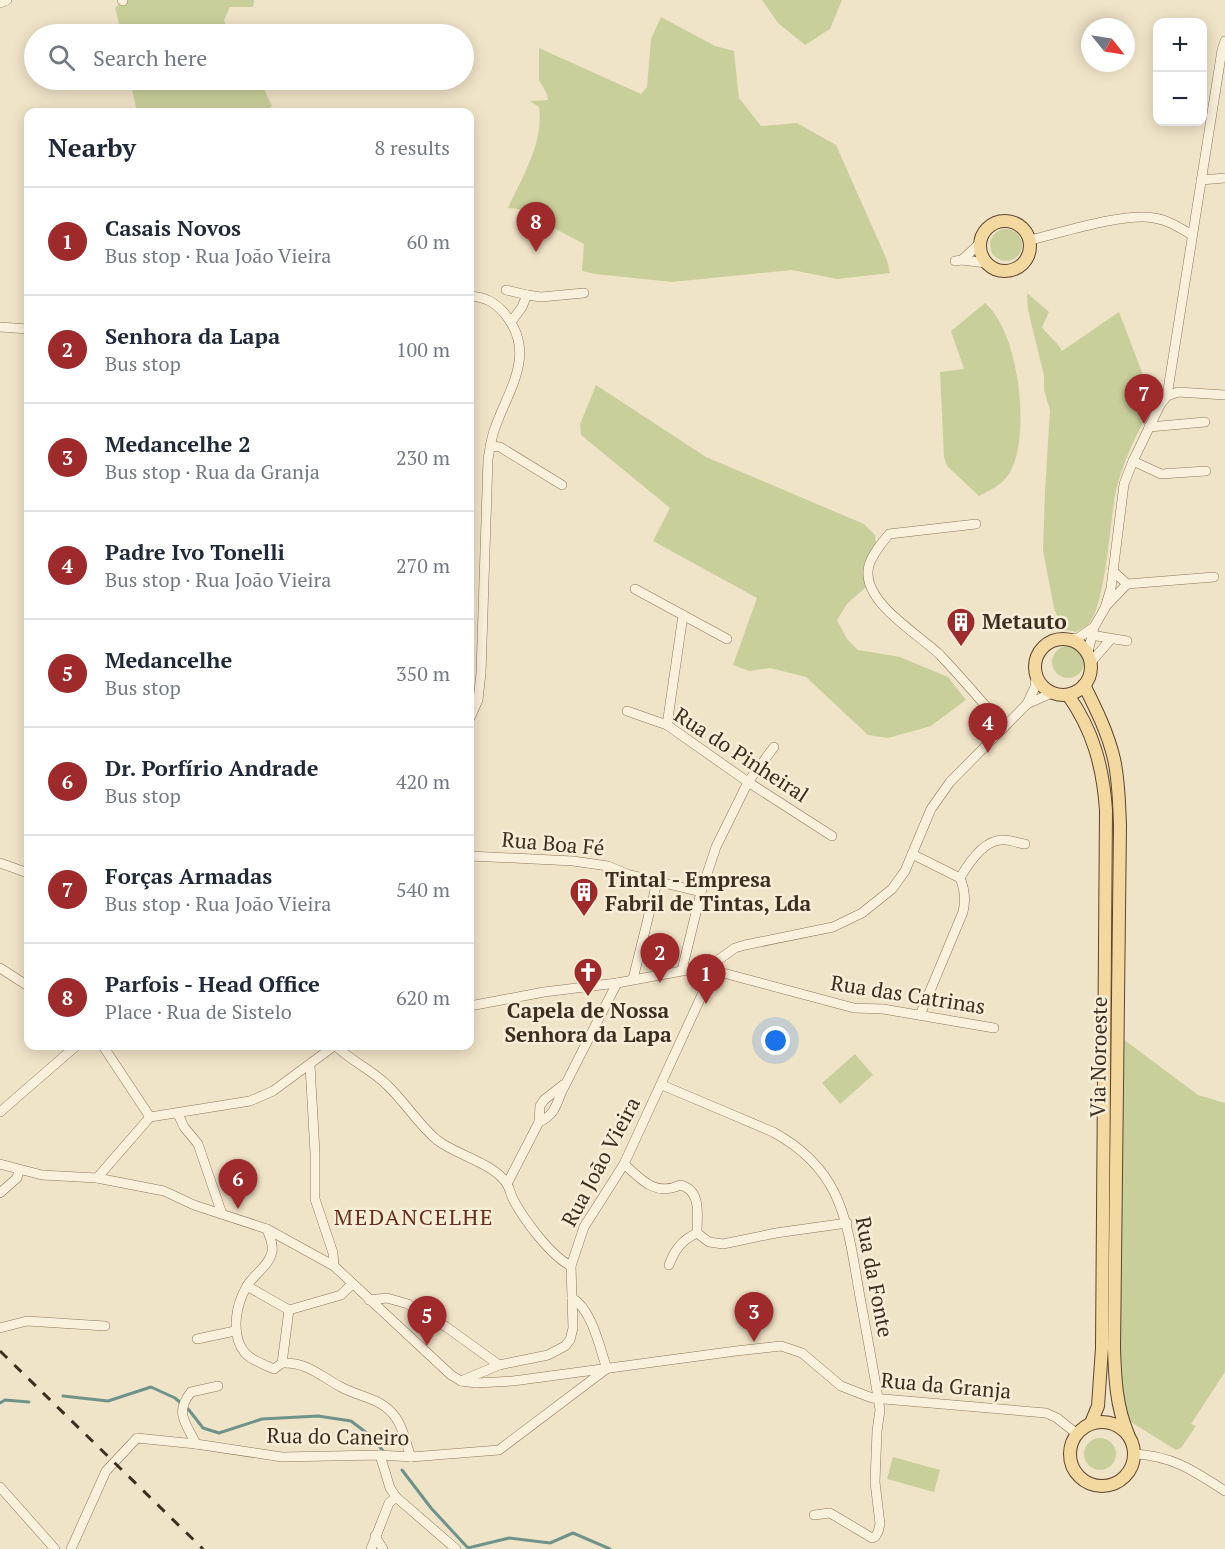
<!DOCTYPE html>
<html lang="en">
<head>
<meta charset="utf-8">
<style>
	body { margin:0; font-family:"PT Serif",serif; background:#f2f2f3; color:#1f2937 }
	.controls { position:absolute; right:18px; top:18px; display:grid; overflow:hidden; border-radius:12px; box-shadow:0 3px 15px #0003 }
	.controls button { width:54px; height:54px; display:grid; place-items:center; padding:0; border:0; border-bottom:2px solid #e0e1e3; background:#fff; color:#1f2937; font:30px sans-serif }
	.compass { position:absolute; left:1081px; top:18px; width:54px; height:54px; border-radius:50%; background:#fff; box-shadow:0 3px 15px #0003; rotate:120deg }
	.you { position:absolute; left:776px; top:1041px; width:21px; height:21px; margin:-15px; border:4px solid #fff; border-radius:50%; background:#1a73e8; box-shadow:0 0 0 9px #1a73e833 }
	.badge { display:grid; place-items:center; width:39px; height:39px; border-radius:50%; background:#9e2a2b; color:#fff; font-size:20px; font-weight:700 }
	.pin { position:absolute; translate:-50% -50px; filter:drop-shadow(0 2px 3px #0008) }
	.pin::after { content:''; position:absolute; top:32px; width:21px; height:18px; background:inherit; clip-path:polygon(0 0,100% 0,50% 100%) }
	.list { margin:0; padding:0; list-style:none }
	h2 { display:flex; justify-content:space-between; align-items:center; height:78px; margin:0; padding:0 24px; font-size:26px }
	h2 small { font-size:20px; font-weight:400; color:#747a83 }
	.list li { display:grid; grid-template-columns:39px 1fr auto; gap:18px; align-items:center; box-sizing:border-box; height:108px; padding:0 24px; border-top:2px solid #e0e1e3 }
	.list b { display:block; font-size:22px; white-space:nowrap }
	.list p { margin:0; font-size:20px; white-space:nowrap; color:#747a83 }
	.list em { font-size:20px; font-style:normal; color:#747a83 }
	.icon { flex:none; width:33px; height:33px; fill:none; stroke:currentColor; stroke-width:2; stroke-linecap:round; stroke-linejoin:round }
	.map { position:relative; flex:none; width:1225px; height:1549px; overflow:hidden }
	.search { position:absolute; background:#fff; box-shadow:0 3px 15px #0003; left:24px; top:24px; width:450px; height:66px; display:flex; align-items:center; gap:15px; box-sizing:border-box; padding:0 21px; border-radius:33px; color:#747a83; font-size:22px }
	.panel { position:absolute; background:#fff; box-shadow:0 3px 15px #0003; left:24px; top:108px; width:450px; height:942px; border-radius:12px }
	.map>svg:first-child { display:block }
	.green { fill:#c9cf9b }
	.lines { fill:none; stroke-linecap:round; stroke-linejoin:round }
	.stream { stroke:#6f938a; stroke-width:3 }
	.minor-casing { stroke:#8d765c; stroke-width:10 }
	.major-casing { stroke:#5b4430; stroke-width:14 }
	.minor { stroke:#faf1dc; stroke-width:9 }
	.major { stroke:#f3d9a0; stroke-width:12 }
	.rail { stroke:#3d2e20; stroke-width:3; stroke-dasharray:10 10; stroke-linecap:butt }
	.labels { text-anchor:middle; stroke-width:5; stroke-linejoin:round; paint-order:stroke }
	.poi-label { font-size:21px; font-weight:bold; fill:#3d2e20; stroke:#f7eed8; text-anchor:start }
	.street-label { font-size:21px; fill:#3d2e20; stroke:#f7eed8 }
	.neighbourhood-label { font-size:22px; letter-spacing:1.5px; fill:#6b2e1e; stroke:#f7eed8 }
</style>
</head>
<body>
<div class="map">
<svg width="1225" height="1549" viewBox="0 0 1225 1549">
	<rect width="100%" height="100%" fill="#f0e4c8"/>
	<g class="green">
		<path d="M123 0H254L253 7H230L224 20 229 34H122L115 8Z"/>
		<path d="M762 0H842L830 29 805 45 778 23Z"/>
		<path d="M661 17 715 46 734 51 739 98 761 126 797 123 836 145 887 260 890 273 837 279 792 270 672 282 595 274 582 271 584 244 518 209 508 208C522 177 544 143 539 107L530 101 548 100 547 94 539 80V48L641 94 647 87 651 39Z"/>
		<path d="M130 80H257L263 87 272 106 263 112H137Z"/>
		<circle cx="1006" cy="245" r="16"/>
		<path d="M1027 293 1049 312 1042 327C1048 336 1058 342 1062 351L1119 312 1143 375 1132 410 1148 414C1134 438 1123 463 1116 490 1110 519 1106 605 1088 625 1085 628 1079 630 1076 632L1067 630 1060 623 1054 608 1043 551 1045 491 1050 410 1044 390V376L1028 310Z"/>
		<path d="M985 303C1019 331 1032 437 1009 474 1002 485 990 490 979 496L947 466 944 457 940 372 964 369 951 331Z"/>
		<path d="M596 385 706 457 864 524 875 535 877 554 871 565 874 580 847 604 837 620 847 639 858 650 900 657 948 677 966 700 931 726 888 738 868 735 806 677 770 668 749 671 733 665 757 598 653 541 670 508 581 435 580 424Z"/>
		<circle cx="1068" cy="662" r="16"/>
		<path d="M1123 1039 1198 1095 1225 1103V1372L1191 1424 1196 1426 1181 1448 1176 1450 1126 1419 1121 1400 1119 1361Z"/>
		<path d="M855 1054 873 1075 840 1104 822 1083Z"/>
		<circle cx="1100" cy="1454" r="16"/>
		<path d="M893 1457 940 1470 934 1492 887 1479Z"/>
	</g>
	<g class="lines">
		<g class="stream">
			<path d="M63 1396 108 1401 151 1387 175 1398 189 1410 203 1428 219 1433 262 1419 318 1416 351 1421 372 1437 383 1451"/>
			<path d="M0 1403 5 1400 29 1402"/>
			<path d="M402 1470 431 1508 468 1548 509 1538 550 1543 573 1533 610 1549"/>
		</g>
		<g class="minor-casing">
			<g id="minor">
				<path d="M122 0 123 1"/>
				<path d="M0 3 7 0"/>
				<path d="M1201 180 1225 178"/>
				<path d="M1030 240C1060 233 1125 212 1154 218 1168 220 1180 228 1192 235"/>
				<path d="M962 260 979 244"/>
				<path d="M955 261 962 260 986 263"/>
				<path d="M506 290 527 295"/>
				<path d="M470 296C485 297 495 302 505 314 537 354 509 388 495 428 491 438 490 449 488 459L481 673 478 700 470 718"/>
				<path d="M511 322 522 307 527 295 541 297 584 293"/>
				<path d="M0 327 28 329"/>
				<path d="M1167 396 1222 50 1225 41"/>
				<path d="M1149 427 1205 422"/>
				<path d="M490 446 500 447 562 485"/>
				<path d="M1133 461 1161 474 1206 471"/>
				<path d="M976 524 889 534C881 544 873 553 869 565 859 601 919 634 940 655 962 678 983 703 1004 727"/>
				<path d="M1127 584 1214 577"/>
				<path d="M635 589 727 639"/>
				<path d="M1106 606 1127 584 1113 571"/>
				<path d="M1091 635 1127 641"/>
				<path d="M1071 639 1078 638 1094 627"/>
				<path d="M1088 652 1094 627 1105 608 1111 588 1124 484 1133 461 1160 405 1167 396 1178 392 1225 395"/>
				<path d="M1091 662 1111 639"/>
				<path d="M1027 704 1035 687 1036 678"/>
				<path d="M627 711 667 725 748 782 832 836"/>
				<path d="M667 725 683 615"/>
				<path d="M912 854 960 878C965 890 966 900 963 912L920 1015"/>
				<path d="M470 856 573 861 608 866 627 874 701 892"/>
				<path d="M0 863 28 873"/>
				<path d="M960 878C968 864 983 841 1001 840 1009 839 1017 843 1025 844"/>
				<path d="M0 968 28 986"/>
				<path d="M682 970 701 892 716 847 748 782 774 747"/>
				<path d="M633 979 657 882"/>
				<path d="M470 1006 544 992 617 983 698 968 712 970 854 1008 883 1009 994 1028"/>
				<path d="M103 1046 150 1117"/>
				<path d="M336 1046C351 1061 372 1070 387 1085 405 1102 418 1124 437 1140 456 1155 494 1163 507 1184 510 1189 511 1196 514 1201 525 1221 551 1256 571 1266"/>
				<path d="M310 1065 315 1153V1199L333 1253 334 1266"/>
				<path d="M662 1085 773 1132C845 1171 847 1225 860 1297 867 1335 874 1372 880 1410L877 1431 875 1482 880 1524 878 1532 875 1537 872 1538 830 1513 814 1515"/>
				<path d="M0 1112 76 1046"/>
				<path d="M178 1114 184 1127 198 1144 222 1214"/>
				<path d="M539 1122C553 1116 556 1107 561 1093L617 983"/>
				<path d="M0 1164 42 1175 97 1178 164 1191 194 1205 267 1229 334 1266 451 1375 461 1381 476 1383 513 1381 736 1351 781 1346 802 1353 841 1386 872 1398 1046 1413 1057 1418 1077 1434"/>
				<path d="M624 1164C641 1179 655 1197 680 1185 702 1190 697 1215 697 1233L709 1242 723 1244 776 1233 847 1223"/>
				<path d="M97 1178 150 1117 250 1101 273 1091 334 1046"/>
				<path d="M507 1184 539 1122 540 1106 544 1100 563 1085"/>
				<path d="M0 1193 17 1178 19 1170"/>
				<path d="M267 1229C269 1236 274 1244 272 1252 269 1266 254 1274 247 1286 236 1304 230 1335 245 1353 251 1360 265 1365 274 1369L282 1363 289 1310"/>
				<path d="M669 1265C675 1249 682 1240 697 1233"/>
				<path d="M247 1286 289 1310 341 1295 352 1284"/>
				<path d="M572 1298C592 1309 600 1349 607 1369"/>
				<path d="M369 1300 387 1298 408 1304 432 1321 445 1326 499 1365"/>
				<path d="M0 1328 27 1321 105 1326"/>
				<path d="M197 1339 235 1331"/>
				<path d="M282 1363C308 1362 320 1376 341 1387 361 1398 383 1398 396 1418 404 1429 406 1445 411 1457"/>
				<path d="M461 1381 499 1365 548 1355 565 1346 570 1340 573 1328 571 1266 584 1227 624 1164 718 960 735 948 745 945 833 927 862 913 892 889 905 871 931 809 950 782 1027 704 1052 693"/>
				<path d="M196 1444C186 1423 174 1413 191 1392L218 1386"/>
				<path d="M1135 1454C1173 1456 1194 1471 1225 1491"/>
				<path d="M380 1455 390 1488 396 1497 456 1549"/>
				<path d="M0 1487 55 1549"/>
				<path d="M375 1536 383 1549"/>
				<path d="M71 1549 106 1471 137 1438 196 1444 282 1457 380 1455 411 1457 499 1450 605 1370"/>
				<path d="M371 1549 389 1503 396 1497"/>
			</g>
		</g>
		<g class="major-casing">
			<g id="major">
				<circle cx="1005" cy="246" r="25"/>
				<circle cx="1063" cy="667" r="28"/>
				<path d="M1084 685C1096 709 1108 733 1114 759 1119 781 1119 803 1120 825L1114 1348C1115 1378 1116 1406 1128 1434"/>
				<path d="M1068 695C1093 730 1103 767 1106 810L1102 1348 1098 1406 1091 1423"/>
				<circle cx="1102" cy="1454" r="32"/>
			</g>
		</g>
		<use href="#minor" class="minor"/>
		<use href="#major" class="major"/>
		<path class="rail" d="M0 1351 203 1549"/>
	</g>
	<defs>
		<g id="building-pin" transform="scale(1.5)"><path d="M0 17L-7.5 6A9.5 9.5 0 1 1 7.5 6Z" fill="#9e2a2b" stroke="#f7eed8"/><path d="M-4-6H4V6H1V3H-1V6H-4ZM-2.5-4.3h1.7v1.8h-1.7ZM.8-4.3h1.7v1.8H.8ZM-2.5-1h1.7V.8h-1.7ZM.8-1h1.7V.8H.8Z" fill="#fff"/></g>
		<g id="church-pin" transform="scale(1.5)"><path d="M0 17L-7.5 6A9.5 9.5 0 1 1 7.5 6Z" fill="#9e2a2b" stroke="#f7eed8"/><path d="M-1.2-6h2.4v3.5h3.3v2.4h-3.3V6h-2.4V-.1h-3.3v-2.4h3.3Z" fill="#fff"/></g>
	</defs>
	<g fill-rule="evenodd">
		<use href="#building-pin" x="961" y="622"/>
		<use href="#building-pin" x="584" y="892"/>
		<use href="#church-pin" x="588" y="972"/>
	</g>
	<g class="labels">
		<g class="poi-label">
			<text x="982" y="629">Metauto</text>
			<text x="605" y="887">Tintal - Empresa<tspan x="605" dy="24">Fabril de Tintas, Lda</tspan></text>
			<text x="588" y="1018" text-anchor="middle">Capela de Nossa<tspan x="588" dy="24">Senhora da Lapa</tspan></text>
		</g>
		<g class="street-label">
			<text transform="translate(741 755) rotate(33)" y="7">Rua do Pinheiral</text>
			<text transform="translate(553 844) rotate(5)" y="7">Rua Boa Fé</text>
			<text transform="translate(908 995) rotate(9)" y="7">Rua das Catrinas</text>
			<text transform="translate(1099 1057) rotate(-89)" y="7">Via Noroeste</text>
			<text transform="translate(601 1162) rotate(-62)" y="7">Rua João Vieira</text>
			<text transform="translate(874 1277) rotate(79)" y="7">Rua da Fonte</text>
			<text transform="translate(946 1386) rotate(5)" y="7">Rua da Granja</text>
			<text transform="translate(338 1437) rotate(1)" y="7">Rua do Caneiro</text>
		</g>
		<g class="neighbourhood-label">
			<text x="414" y="1225">MEDANCELHE</text>
		</g>
	</g>
</svg>
<div class="controls">
<button>+</button>
<button>−</button>
</div>
<svg class="compass" viewBox="-18 -18 36 36"><path d="M0-13l5 13h-10z" fill="#e53935"/><path d="M0 13l5-13h-10z" fill="#747a83"/></svg>
<div class="you"></div>
<div class="pin badge" style="left:706px;top:1004px">1</div>
<div class="pin badge" style="left:660px;top:983px">2</div>
<div class="pin badge" style="left:754px;top:1342px">3</div>
<div class="pin badge" style="left:988px;top:753px">4</div>
<div class="pin badge" style="left:427px;top:1346px">5</div>
<div class="pin badge" style="left:238px;top:1209px">6</div>
<div class="pin badge" style="left:1144px;top:424px">7</div>
<div class="pin badge" style="left:536px;top:252px">8</div>
<div class="search"><svg class="icon" aria-label="search" viewBox="0 0 24 24"><circle cx="10" cy="10" r="6"/><path d="M15 15l6 6"/></svg>Search here</div>
<section class="panel">
<h2>Nearby<small>8 results</small></h2>
<ul class="list">
<li><span class="badge">1</span><div><b>Casais Novos</b><p>Bus stop · Rua João Vieira</p></div><em>60 m</em></li>
<li><span class="badge">2</span><div><b>Senhora da Lapa</b><p>Bus stop</p></div><em>100 m</em></li>
<li><span class="badge">3</span><div><b>Medancelhe 2</b><p>Bus stop · Rua da Granja</p></div><em>230 m</em></li>
<li><span class="badge">4</span><div><b>Padre Ivo Tonelli</b><p>Bus stop · Rua João Vieira</p></div><em>270 m</em></li>
<li><span class="badge">5</span><div><b>Medancelhe</b><p>Bus stop</p></div><em>350 m</em></li>
<li><span class="badge">6</span><div><b>Dr. Porfírio Andrade</b><p>Bus stop</p></div><em>420 m</em></li>
<li><span class="badge">7</span><div><b>Forças Armadas</b><p>Bus stop · Rua João Vieira</p></div><em>540 m</em></li>
<li><span class="badge">8</span><div><b>Parfois - Head Office</b><p>Place · Rua de Sistelo</p></div><em>620 m</em></li>
</ul>
</section>
</div>
</body>
</html>
